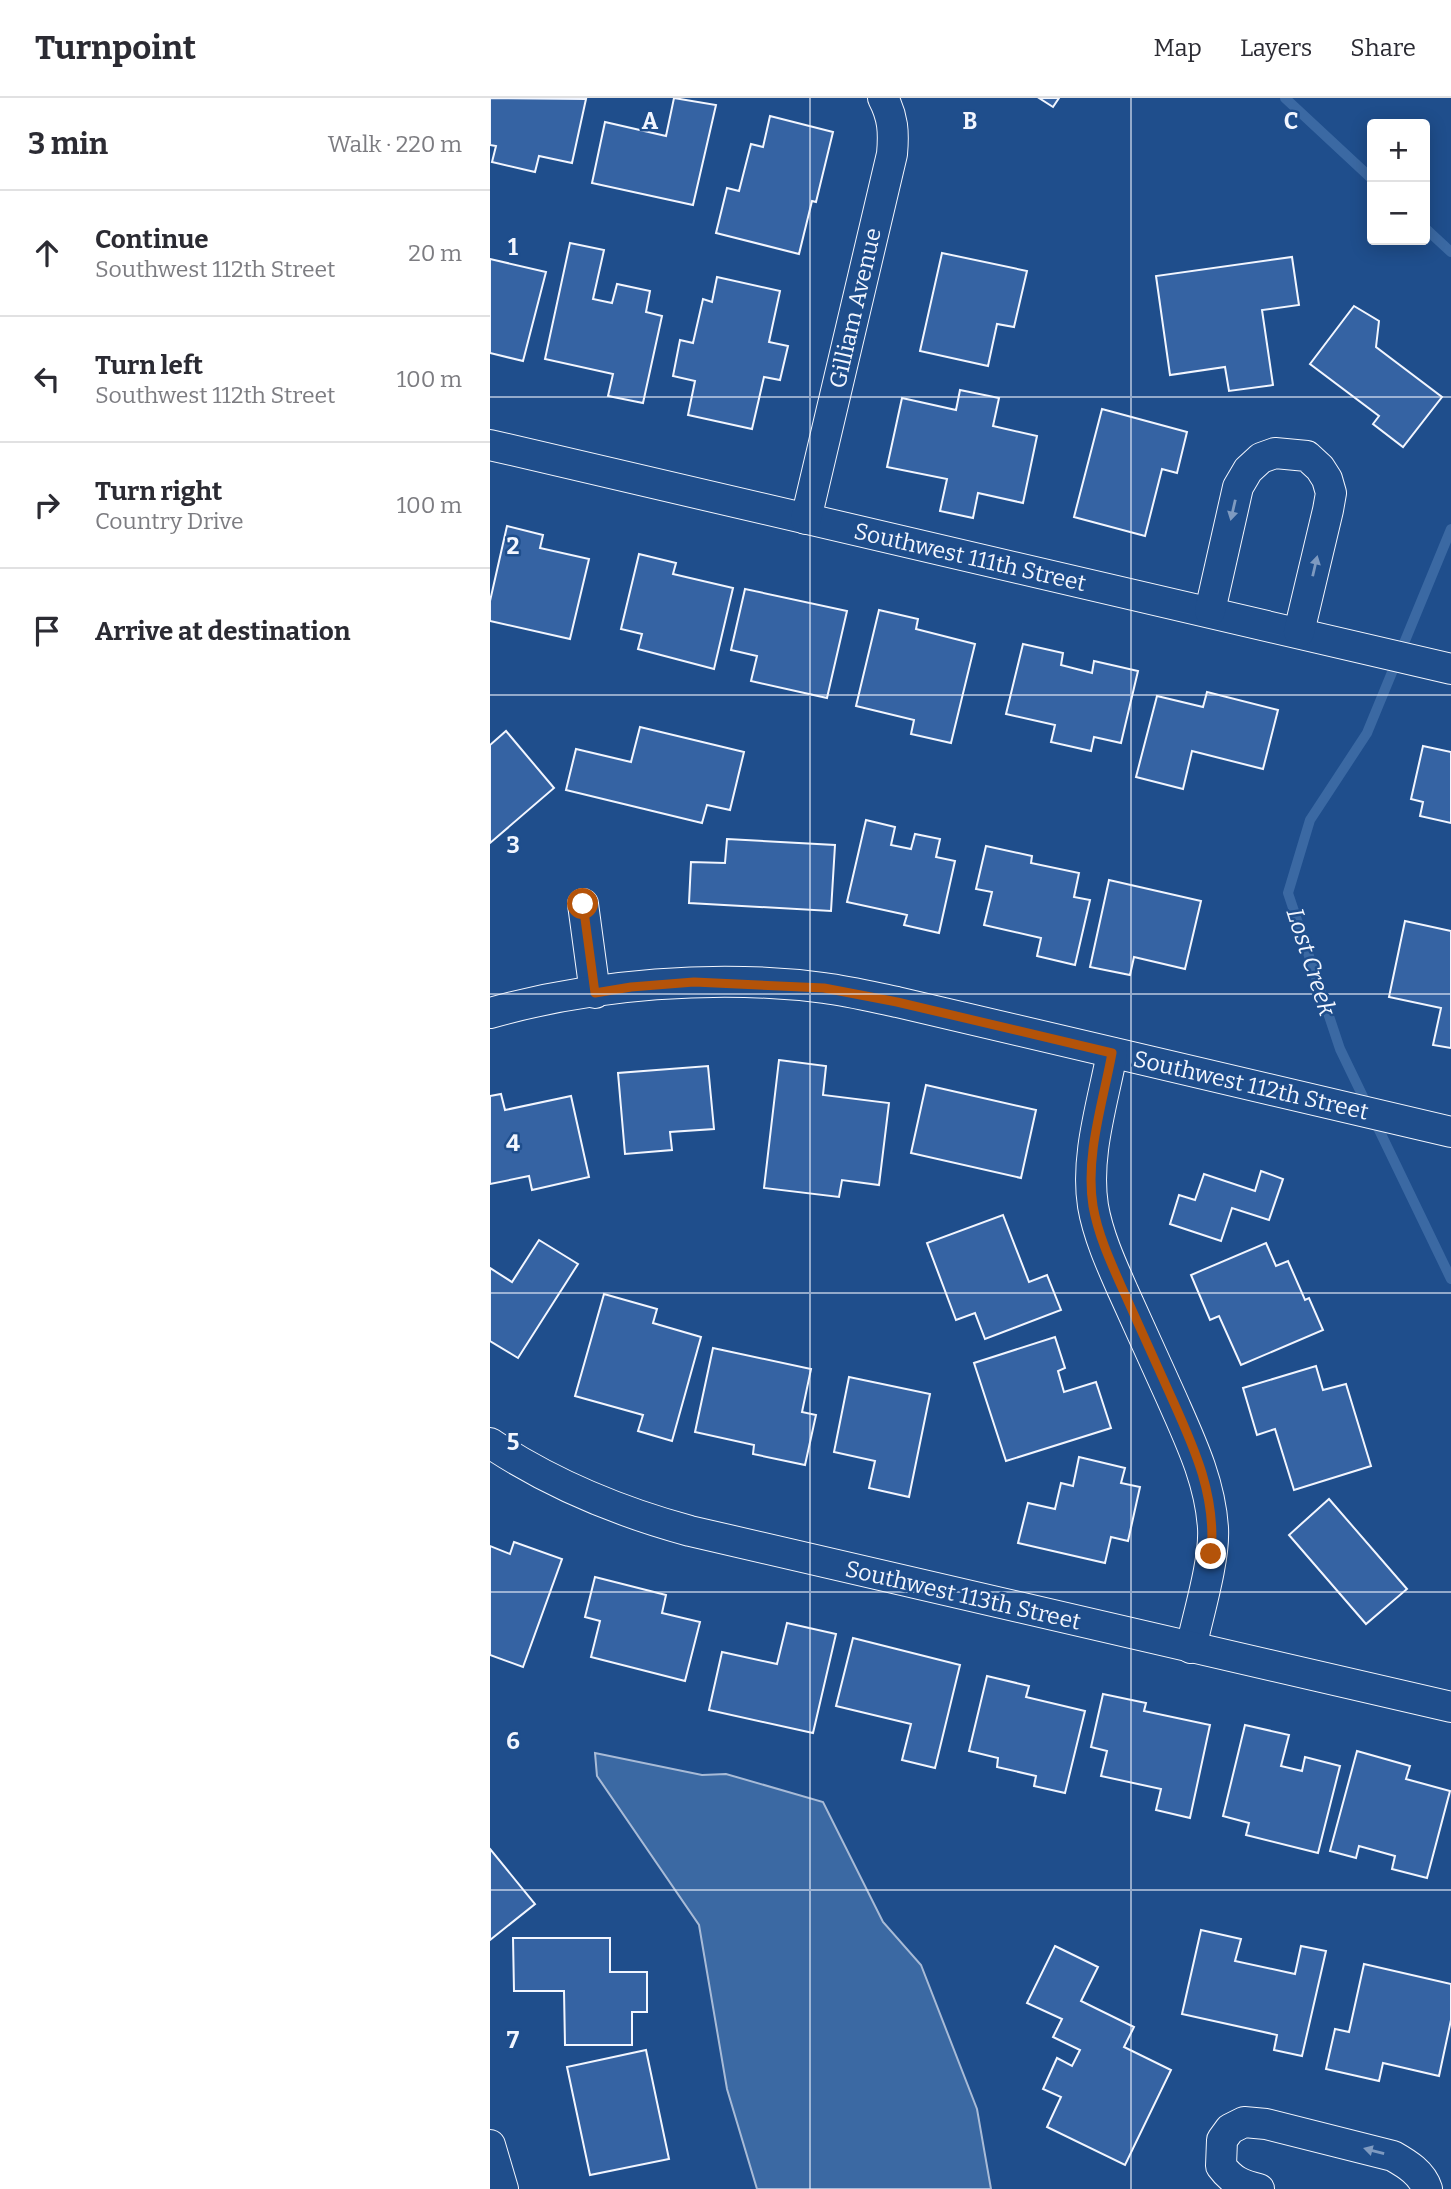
<!DOCTYPE html>
<html lang="en">
<head>
<meta charset="utf-8">
<style>
	body { margin:0; font-family:Bitter,serif; background:#f7f7f7; color:#2b2b33 }
	.controls { position:absolute; right:21px; top:21px; display:grid; overflow:hidden; border-radius:7px; box-shadow:0 4px 18px #0003 }
	.controls button { width:63px; height:63px; display:grid; place-items:center; padding:0; border:0; border-bottom:2px solid #e1e1e2; background:#fff; color:#2b2b33; font:35px sans-serif }
	.stop { position:absolute; width:21px; height:21px; margin:-16px; border:5px solid #b45309; border-radius:50%; background:#fff }
	.stop.end { background:#b45309; border-color:#fff; box-shadow:0 2px 7px #0008 }
	.list { margin:0; padding:0; list-style:none }
	h2 { display:flex; justify-content:space-between; align-items:center; height:91px; margin:0; padding:0 28px; font-size:30px }
	h2 small { font-size:23px; font-weight:400; color:#7c7c81 }
	.list li { display:grid; grid-template-columns:46px 1fr auto; gap:21px; align-items:center; box-sizing:border-box; height:126px; padding:0 28px; border-top:2px solid #e1e1e2 }
	.list b { display:block; font-size:26px; white-space:nowrap }
	.list p { margin:0; font-size:23px; white-space:nowrap; color:#7c7c81 }
	.list em { font-size:23px; font-style:normal; color:#7c7c81 }
	.icon { flex:none; width:38px; height:38px; fill:none; stroke:currentColor; stroke-width:2; stroke-linecap:round; stroke-linejoin:round }
	.map { position:relative; flex:none; width:961px; height:2091px; overflow:hidden }
	header { display:flex; align-items:center; gap:42px; box-sizing:border-box; height:98px; padding:0 35px; background:#fff; border-bottom:2px solid #e1e1e2 }
	header strong { font-size:33px }
	nav { display:flex; gap:38px; margin-inline-start:auto; font-size:24px }
	main { display:flex }
	aside { flex:1; background:#fff }
	.map>svg:first-child { display:block }
	.water { fill:#3b69a3; stroke:#a8bbd7; stroke-width:2 }
	.lines { fill:none; stroke-linecap:round; stroke-linejoin:round }
	.stream { stroke:#3b69a3; stroke-width:10 }
	.building { fill:#3563a3; stroke:#f2f6ff; stroke-width:2 }
	.minor-casing { stroke:#f2f6ff; stroke-width:32 }
	.minor { stroke:#1f4e8c; stroke-width:30 }
	.oneway { fill:#7e9ac0 }
	.route { stroke:#b45309; stroke-width:9 }
	.grid { fill:none; stroke:#f2f6ff; stroke-width:2; stroke-opacity:0.55 }
	.labels { text-anchor:middle; stroke-width:5; stroke-linejoin:round; paint-order:stroke }
	.street-label { font-size:23px; fill:#f2f6ff; stroke:#1f4e8c }
	.water-label { font-size:24px; font-style:italic; fill:#f2f6ff; stroke:#1f4e8c }
	.grid-label { font-size:23px; text-anchor:middle; font-weight:bold; fill:#f2f6ff; stroke:#1f4e8c; stroke-width:5; stroke-linejoin:round; paint-order:stroke }
</style>
</head>
<body>
<header>
<strong>Turnpoint</strong>
<nav><a>Map</a><a>Layers</a><a>Share</a></nav>
</header>
<main>
<aside>
<h2>3 min<small>Walk · 220 m</small></h2>
<ul class="list">
<li><svg class="icon" aria-label="ahead" viewBox="0 0 24 24"><path d="M12 20V5M6 11l6-6 6 6"/></svg><div><b>Continue</b><p>Southwest 112th Street</p></div><em>20 m</em></li>
<li><svg class="icon" aria-label="left" viewBox="0 0 24 24"><path d="M17 20v-9H6M10 6l-5 5 5 5"/></svg><div><b>Turn left</b><p>Southwest 112th Street</p></div><em>100 m</em></li>
<li><svg class="icon" aria-label="right" viewBox="0 0 24 24"><path d="M7 20v-9h11M14 6l5 5-5 5"/></svg><div><b>Turn right</b><p>Country Drive</p></div><em>100 m</em></li>
<li><svg class="icon" aria-label="arrive" viewBox="0 0 24 24"><path d="M6 21V4h12l-3 4 3 4H6"/></svg><div><b>Arrive at destination</b></div></li>
</ul>
</aside>
<div class="map">
<svg width="961" height="2091" viewBox="0 0 961 2091">
	<rect width="100%" height="100%" fill="#1f4e8c"/>
	<path class="water" d="M105 1655 212 1677 236 1676 333 1704 393 1824 431 1867 487 2011 501 2091H267L237 1991 209 1827 107 1678Z"/>
	<g class="lines">
		<g class="stream">
			<path d="M795 0 882 81"/>
			<path d="M935 130 961 154"/>
			<path d="M961 431 877 635 820 722 798 795 850 951 961 1181"/>
		</g>
	</g>
	<g class="building">
		<path d="M0 0 96 1 82 65 49 58 45 74 2 64 6 48 0 47Z"/>
		<path d="M184 0 226 7 203 107 102 85 115 24 176 38Z"/>
		<path d="M549 0H569L563 9Z"/>
		<path d="M280 18 343 34 326 104 322 103 309 156 226 135 237 90 249 93 261 46 273 49Z"/>
		<path d="M80 145 114 152 103 201 122 205 127 186 160 193 156 214 172 218 153 305 118 298 123 276 55 261Z"/>
		<path d="M452 155 537 173 524 229 507 226 498 268 430 253Z"/>
		<path d="M802 159 809 207 772 212 783 287 739 293 735 269 680 277 666 178Z"/>
		<path d="M0 161 56 174 33 263 0 255Z"/>
		<path d="M227 179 290 193 279 244 298 248 290 282 274 279 262 331 198 317 205 283 183 278 190 242 203 245 213 201 222 204Z"/>
		<path d="M864 208 889 223 886 249 952 299 913 349 883 326 889 318 820 266Z"/>
		<path d="M470 292 509 300 503 328 547 338 533 405 488 395 483 420 450 413 457 381 397 369 412 300 466 312Z"/>
		<path d="M612 311 697 334 687 375 672 371 655 438 584 419Z"/>
		<path d="M17 428 53 437 50 450 99 461 80 541 0 523V503Z"/>
		<path d="M149 456 186 465 183 476 243 490 224 571 148 551 152 536 131 531Z"/>
		<path d="M255 491 357 513 337 600 261 583 267 558 241 552Z"/>
		<path d="M389 512 428 521 426 531 485 546 461 645 421 636 424 622 366 608Z"/>
		<path d="M533 546 573 555 571 567 602 575 604 563 648 573 631 645 604 639 601 653 561 644 565 627 516 616Z"/>
		<path d="M717 594 788 612 773 671 702 653 693 691 646 679 667 598 713 609Z"/>
		<path d="M150 629 254 654 240 712 217 707 212 725 76 692 86 651 141 664Z"/>
		<path d="M16 633 64 690 0 745V647Z"/>
		<path d="M933 648 961 654V725L930 718 933 704 921 701Z"/>
		<path d="M376 722 405 729 401 747 421 751 425 736 450 741 446 759 465 763 449 835 414 827 417 817 357 804Z"/>
		<path d="M237 741 345 747 341 813 199 805 201 764 235 765Z"/>
		<path d="M496 748 542 758 541 765 589 775 584 799 600 802 585 867 547 858 551 840 494 827 502 794 486 791Z"/>
		<path d="M619 782 711 803 695 871 644 859 640 877 600 869Z"/>
		<path d="M915 823 961 833V950L943 947 951 910 899 899Z"/>
		<path d="M289 962 336 968 333 997 399 1005 389 1087 352 1082 349 1099 274 1090Z"/>
		<path d="M218 968 224 1031 180 1034 182 1052 135 1056 128 975Z"/>
		<path d="M436 987 546 1012 531 1080 421 1055Z"/>
		<path d="M11 996 15 1012 81 998 99 1079 42 1092 39 1078 0 1086V998Z"/>
		<path d="M771 1073 793 1081 779 1122 742 1110 731 1143 680 1126 689 1097 705 1102 714 1076 765 1093Z"/>
		<path d="M513 1117 539 1184 557 1177 571 1212 495 1241 485 1215 466 1222 437 1145Z"/>
		<path d="M49 1142 88 1166 28 1260 0 1243V1170L22 1184Z"/>
		<path d="M776 1145 786 1168 798 1163 815 1202 819 1200 833 1232 751 1267 729 1218 720 1222 701 1177Z"/>
		<path d="M114 1196 167 1211 163 1225 211 1239 182 1343 148 1333 153 1317 85 1298Z"/>
		<path d="M565 1239 575 1270 568 1273 574 1294 606 1284 621 1330 516 1363 484 1265Z"/>
		<path d="M223 1250 321 1271 312 1314 326 1317 315 1367 263 1356 264 1347 205 1334Z"/>
		<path d="M826 1268 833 1292 856 1286 881 1368 804 1392 785 1331 767 1337 753 1290Z"/>
		<path d="M359 1279 440 1296 419 1399 379 1390 385 1363 344 1354Z"/>
		<path d="M589 1359 635 1370 631 1385 650 1389 638 1443 621 1439 615 1465 528 1445 538 1405 565 1411 571 1385 583 1388Z"/>
		<path d="M839 1401 917 1491 876 1526 799 1437Z"/>
		<path d="M24 1444 72 1461 33 1569 0 1557V1448L20 1456Z"/>
		<path d="M105 1479 176 1497 172 1515 210 1524 195 1583 101 1559 110 1523 95 1519Z"/>
		<path d="M297 1525 346 1536 323 1635 219 1612 232 1554 287 1566Z"/>
		<path d="M363 1540 470 1567 445 1670 412 1662 421 1626 346 1608Z"/>
		<path d="M497 1578 539 1588 536 1599 595 1613 575 1695 544 1688 546 1678 507 1669 508 1660 479 1653Z"/>
		<path d="M613 1596 656 1605 654 1613 720 1627 700 1720 666 1712 671 1691 611 1678 617 1653 601 1649Z"/>
		<path d="M755 1627 799 1637 791 1668 812 1673 815 1659 850 1668 828 1755 756 1737 759 1725 733 1718Z"/>
		<path d="M867 1653 920 1668 916 1681 960 1693 937 1780 902 1771 905 1758 869 1748 866 1760 840 1753Z"/>
		<path d="M0 1751 45 1806 0 1842Z"/>
		<path d="M711 1832 751 1841 745 1863 805 1876 811 1848 836 1853 812 1958 784 1952 787 1937 692 1916Z"/>
		<path d="M23 1840H120V1874H157V1914H142V1947H75L74 1893H24Z"/>
		<path d="M565 1848 608 1869 591 1903 644 1929 634 1949 681 1972 635 2067 557 2029 571 1999 553 1991 567 1960 582 1968 590 1952 563 1939 572 1921 537 1905Z"/>
		<path d="M874 1866 961 1886V1922L949 1978 893 1965 889 1983 836 1971 845 1931 859 1934Z"/>
		<path d="M156 1952 179 2061 100 2077 77 1969Z"/>
	</g>
	<g class="lines">
		<g class="minor-casing">
			<g id="minor">
				<path d="M0 347 961 571"/>
				<path d="M316 421 402 56C404 34 403 19 393 0"/>
				<path d="M720 513 748 389 758 372 771 360 785 355 817 358 830 370 837 381 841 395 838 412 809 534"/>
				<path d="M93 806 105 895"/>
				<path d="M0 915C103 886 228 876 334 890 358 893 383 899 407 904L961 1034"/>
				<path d="M622 955C613 1004 595 1058 603 1108 608 1137 621 1166 633 1193 649 1228 665 1264 681 1299 700 1342 720 1383 723 1430 725 1462 708 1517 701 1550"/>
				<path d="M0 1345C60 1385 130 1414 200 1433L961 1609"/>
				<path d="M0 2047 13 2091"/>
				<path d="M769 2091C752 2087 742 2083 731 2068L732 2042 740 2031 754 2024 776 2026 903 2058C917 2066 932 2075 937 2091"/>
			</g>
		</g>
		<use href="#minor" class="minor"/>
	</g>
	<defs><path id="oneway-solid" d="M-6-.8H1V-3.2L6.5 0L1 3.2V.8H-6Z" transform="scale(1.75)"/></defs>
	<g class="oneway">
		<use href="#oneway-solid" transform="translate(743 412) rotate(103)"/>
		<use href="#oneway-solid" transform="translate(825 468) rotate(-77)"/>
		<use href="#oneway-solid" transform="translate(884 2053) rotate(-165)"/>
	</g>
	<g class="lines">
		<path class="route" d="M93 806 105 895 141 889 204 884 334 890 407 904 622 955C613 1004 595 1058 603 1108 608 1137 621 1165 633 1192 648 1226 664 1260 679 1294 703 1347 727 1397 721 1456"/>
	</g>
	<path class="grid" d="M320 0V2091M641 0V2091M0 299H961M0 597H961M0 896H961M0 1195H961M0 1494H961M0 1792H961"/>
	<g class="labels">
		<g class="street-label">
			<text transform="translate(365 210) rotate(-77)" y="8">Gilliam Avenue</text>
			<text transform="translate(480 459) rotate(13)" y="8">Southwest 111th Street</text>
			<text transform="translate(761 987) rotate(13)" y="8">Southwest 112th Street</text>
			<text transform="translate(473 1497) rotate(13)" y="8">Southwest 113th Street</text>
		</g>
		<g class="water-label">
			<text transform="translate(821 864) rotate(72)" y="8">Lost Creek</text>
		</g>
	</g>
	<g class="grid-label">
		<text x="160" y="31">A</text>
		<text x="480" y="31">B</text>
		<text x="801" y="31">C</text>
		<text x="23" y="157">1</text>
		<text x="23" y="456">2</text>
		<text x="23" y="755">3</text>
		<text x="23" y="1053">4</text>
		<text x="23" y="1352">5</text>
		<text x="23" y="1651">6</text>
		<text x="23" y="1950">7</text>
	</g>
</svg>
<div class="controls">
<button>+</button>
<button>−</button>
</div>
<div class="stop" style="left:93px;top:806px"></div>
<div class="stop end" style="left:721px;top:1456px"></div>
</div>
</main>
</body>
</html>
